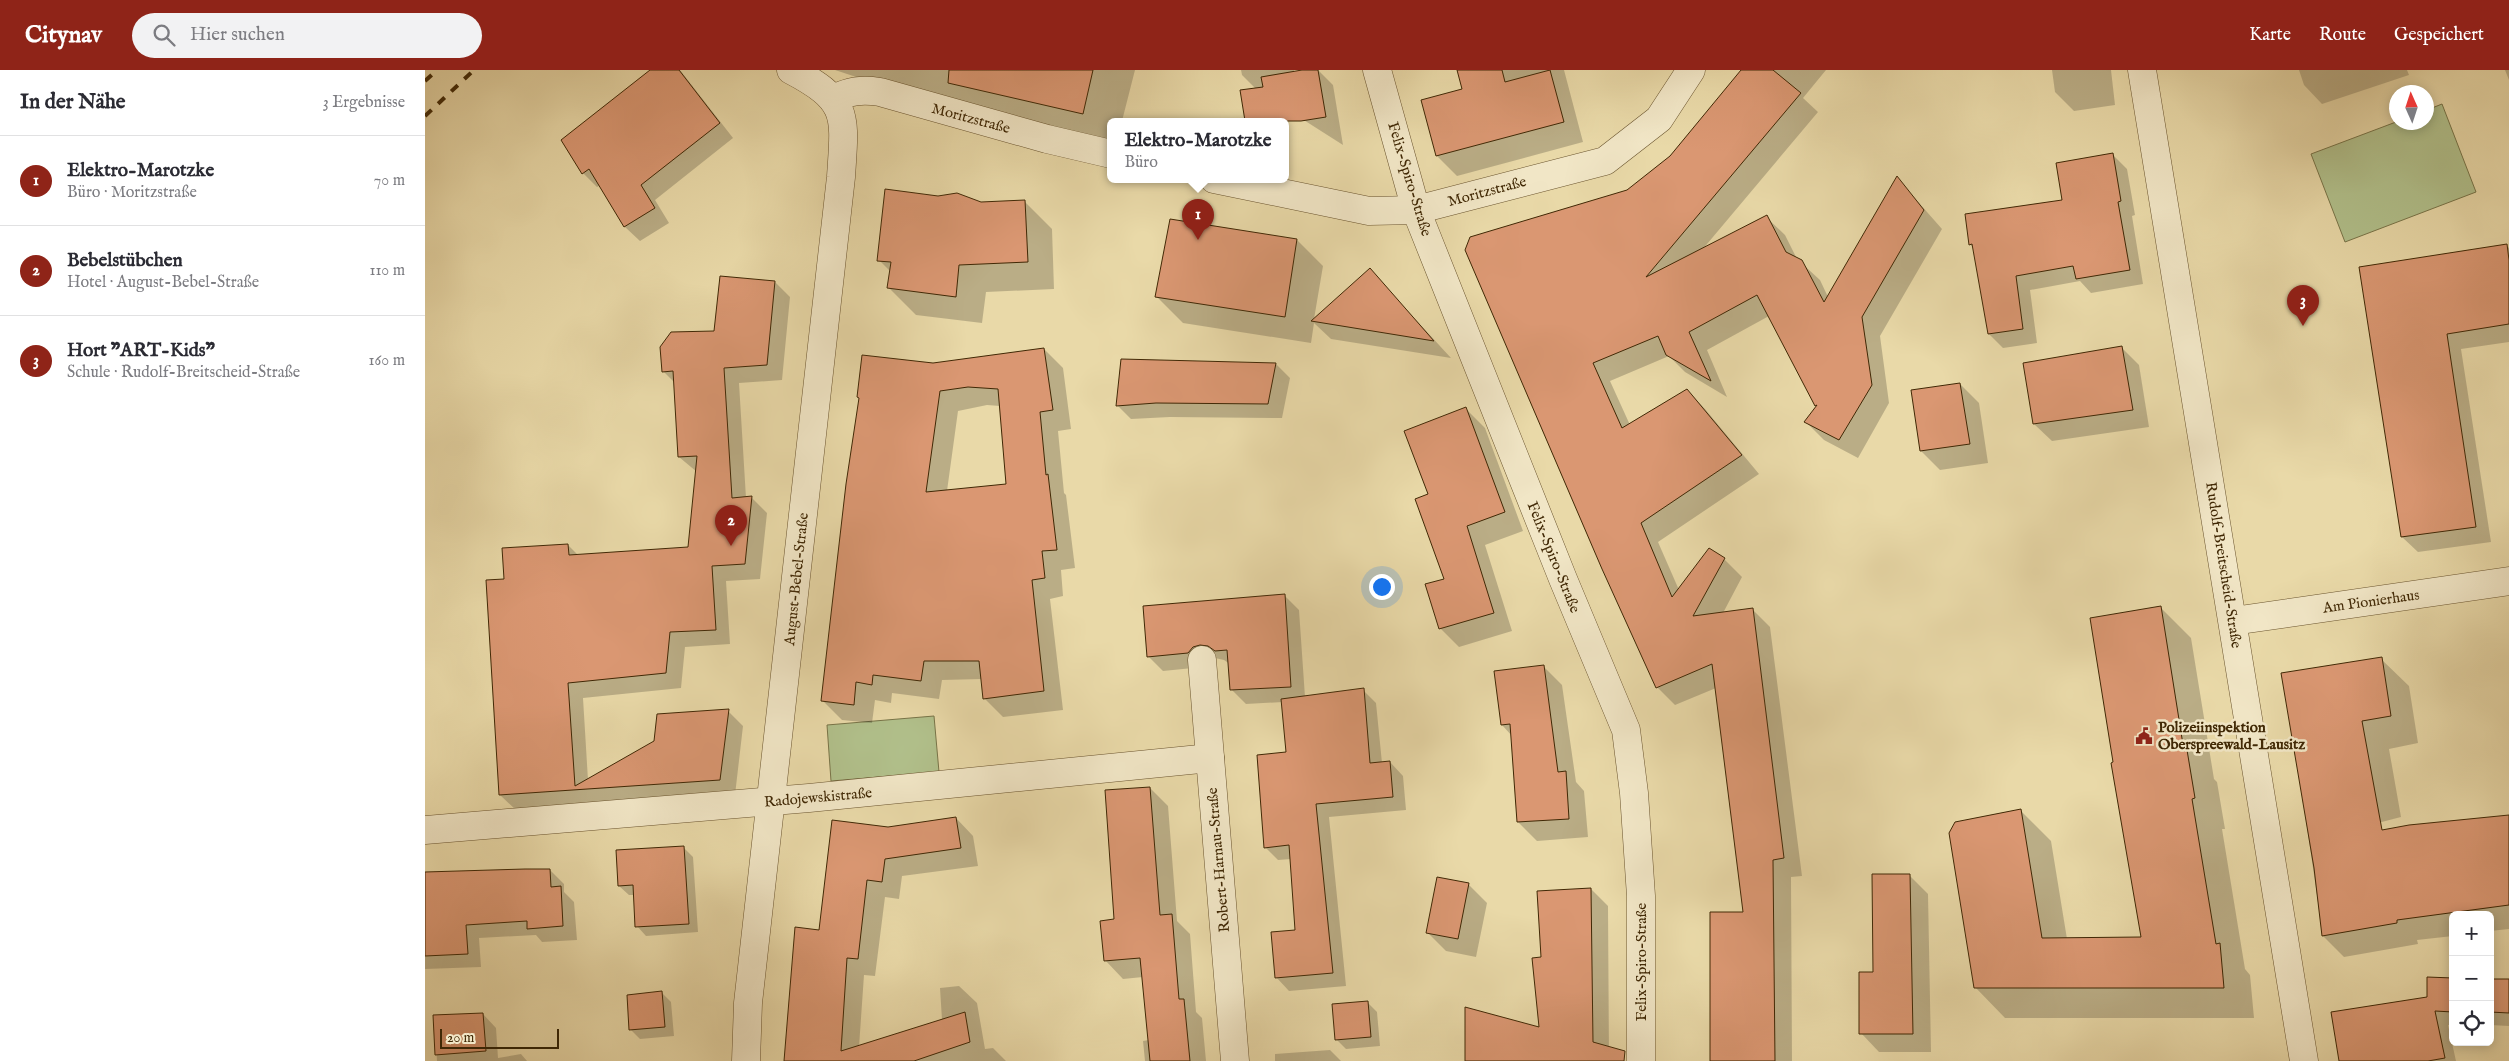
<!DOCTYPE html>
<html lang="de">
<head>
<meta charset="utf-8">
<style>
	body { margin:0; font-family:"IM FELL English",serif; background:#f2f2f3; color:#2b2b33 }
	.controls { position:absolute; right:15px; bottom:15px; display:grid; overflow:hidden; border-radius:8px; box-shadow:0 2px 12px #0003 }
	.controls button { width:45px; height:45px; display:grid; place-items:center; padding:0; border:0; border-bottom:1px solid #e1e1e2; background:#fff; color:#2b2b33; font:25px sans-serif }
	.compass { position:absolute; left:1964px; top:15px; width:45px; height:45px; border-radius:50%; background:#fff; box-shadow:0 2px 12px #0003; rotate:357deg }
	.scale { position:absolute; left:15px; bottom:12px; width:119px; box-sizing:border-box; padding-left:5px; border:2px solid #402805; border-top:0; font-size:14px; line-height:18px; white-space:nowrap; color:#402805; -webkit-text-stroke:4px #f1e6c6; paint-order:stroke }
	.you { position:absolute; left:956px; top:516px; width:18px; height:18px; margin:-12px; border:4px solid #fff; border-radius:50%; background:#1a73e8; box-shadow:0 0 0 8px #1a73e833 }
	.badge { display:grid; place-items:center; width:32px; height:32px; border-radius:50%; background:#8f2418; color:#fff; font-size:16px; font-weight:700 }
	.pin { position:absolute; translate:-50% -41px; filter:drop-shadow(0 1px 2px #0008) }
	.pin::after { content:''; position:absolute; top:26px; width:18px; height:15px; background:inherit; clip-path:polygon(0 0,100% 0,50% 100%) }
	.popup { position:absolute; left:682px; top:48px; width:182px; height:65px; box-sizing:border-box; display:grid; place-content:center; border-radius:8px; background:#fff; filter:drop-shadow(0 1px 4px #0005); font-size:16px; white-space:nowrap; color:#7c7c81 }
	.popup b { font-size:19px; color:#2b2b33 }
	.popup::after { content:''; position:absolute; left:50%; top:100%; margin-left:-10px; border:10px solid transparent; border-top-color:#fff }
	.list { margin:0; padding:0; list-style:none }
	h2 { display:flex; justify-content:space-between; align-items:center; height:65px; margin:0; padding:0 20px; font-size:21px }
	h2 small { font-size:16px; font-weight:400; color:#7c7c81 }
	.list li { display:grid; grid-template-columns:32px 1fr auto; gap:15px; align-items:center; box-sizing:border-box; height:90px; padding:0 20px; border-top:1px solid #e1e1e2 }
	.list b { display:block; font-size:19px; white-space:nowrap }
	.list p { margin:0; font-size:16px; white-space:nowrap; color:#7c7c81 }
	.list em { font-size:16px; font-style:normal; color:#7c7c81 }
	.icon { flex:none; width:28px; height:28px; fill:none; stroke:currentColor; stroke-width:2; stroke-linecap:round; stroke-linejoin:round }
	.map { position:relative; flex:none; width:2084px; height:991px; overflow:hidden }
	header { display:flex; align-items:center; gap:30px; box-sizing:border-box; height:70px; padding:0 25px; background:#8f2418; color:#fff }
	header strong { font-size:24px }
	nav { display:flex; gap:28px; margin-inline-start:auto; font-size:18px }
	.search { width:350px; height:45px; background:#f2f2f3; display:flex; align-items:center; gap:12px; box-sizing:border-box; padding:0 18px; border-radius:28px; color:#7c7c81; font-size:19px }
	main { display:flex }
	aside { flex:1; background:#fff }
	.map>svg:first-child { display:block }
	.green { fill:#b1c08b; stroke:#787448 }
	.shadow { fill:#0003; fill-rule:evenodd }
	.building { fill:#da9772; stroke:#402805; fill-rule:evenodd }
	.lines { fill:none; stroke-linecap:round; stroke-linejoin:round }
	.minor-casing { stroke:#6a542e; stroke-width:29 }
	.minor { stroke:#f1e6c6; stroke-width:28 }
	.rail { stroke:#402805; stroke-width:4; stroke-dasharray:9 9; stroke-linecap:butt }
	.labels { text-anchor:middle; stroke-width:5; stroke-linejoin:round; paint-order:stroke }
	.street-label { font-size:15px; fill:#402805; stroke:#f1e6c6 }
	.poi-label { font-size:15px; font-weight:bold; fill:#402805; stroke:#f1e6c6; text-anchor:start }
</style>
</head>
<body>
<header>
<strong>Citynav</strong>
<div class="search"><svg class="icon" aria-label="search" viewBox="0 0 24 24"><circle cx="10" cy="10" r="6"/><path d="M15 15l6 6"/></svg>Hier suchen</div>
<nav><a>Karte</a><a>Route</a><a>Gespeichert</a></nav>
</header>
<main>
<aside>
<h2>In der Nähe<small>3 Ergebnisse</small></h2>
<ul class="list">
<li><span class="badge">1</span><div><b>Elektro-Marotzke</b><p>Büro · Moritzstraße</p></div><em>70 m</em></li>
<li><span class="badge">2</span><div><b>Bebelstübchen</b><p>Hotel · August-Bebel-Straße</p></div><em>110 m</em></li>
<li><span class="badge">3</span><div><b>Hort &quot;ART-Kids&quot;</b><p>Schule · Rudolf-Breitscheid-Straße</p></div><em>160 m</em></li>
</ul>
</aside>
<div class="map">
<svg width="2084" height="991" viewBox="0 0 2084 991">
	<rect width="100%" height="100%" fill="#e9d9a8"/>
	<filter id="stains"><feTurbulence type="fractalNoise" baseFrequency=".004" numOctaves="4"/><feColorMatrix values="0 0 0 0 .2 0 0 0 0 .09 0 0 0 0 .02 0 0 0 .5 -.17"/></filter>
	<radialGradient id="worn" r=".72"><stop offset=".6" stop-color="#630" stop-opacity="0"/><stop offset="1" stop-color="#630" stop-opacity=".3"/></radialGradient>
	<g class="green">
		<path d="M2017 34 2051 122 1920 172 1886 84 1971 52H2002V40Z"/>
		<path d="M509 646 514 702 406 711 402 655Z"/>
	</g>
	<g class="shadow">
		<path d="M227 0H255L308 68 230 130 244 153 215 171 200 157 176 115 172 117 158 103Z"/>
		<path d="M410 0H710L697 51H686V76L522 37Z"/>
		<path d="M816 0H869V3L893 0 908 15 918 75 833 21 817 5Z"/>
		<path d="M1034 0H1139L1158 72 1032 106 1012 86 1039 20Z"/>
		<path d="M1318 0H1401L1378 28 1393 42 1277 180 1341 147 1360 165 1372 189 1395 210 1403 227 1472 108 1517 159 1455 266 1464 333 1433 388 1399 370 1381 352 1392 337 1344 246 1282 280 1302 327 1260 302 1244 286 1185 311 1205 355 1262 320 1280 339 1334 404 1233 472 1254 520 1299 489 1317 507 1298 543 1327 539 1345 557 1377 806 1366 807 1367 991H1286L1320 843 1291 618 1250 635 1232 617 1041 180 1203 121 1246 87Z"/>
		<path d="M1627 0H1686L1690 35 1649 41 1630 22Z"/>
		<path d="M1874 0H1982L1984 5 1897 34 1879 15Z"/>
		<path d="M2080 0H2084V10Z"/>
		<path d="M1688 85 1702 99 1710 145 1707 146 1718 214 1666 223 1655 211 1605 220 1612 273 1578 278 1564 264 1549 179 1545 174 1639 131Z"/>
		<path d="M600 132 627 159 629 219 561 222 557 253 491 245 464 218 466 202 454 190 556 133Z"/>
		<path d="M872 170 898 196 889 249 945 200 1026 288 906 269 889 253 886 273 758 253 731 226Z"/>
		<path d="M2081 175 2084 178V272L2036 279 2066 472 1993 482 1977 467 1935 198Z"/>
		<path d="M350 212 365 227 357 310 314 313 321 428 326 427 342 443 335 509 301 511 305 574 260 577 256 618 158 628 163 710 303 641 318 656 310 725 91 740 75 725 80 510 143 475 153 485 264 478 272 402 254 387 250 313 238 301 290 262Z"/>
		<path d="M1697 278 1714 295 1724 357 1627 371 1609 354Z"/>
		<path d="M619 279 638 298 646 359 633 361 639 423 641 425 650 498 636 500 638 526 625 529 638 640 578 647 559 628 557 609 517 610 514 629 467 623 466 633 450 630 447 653 417 650 398 631 435 329 433 327 508 294ZM562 335 575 336 582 415 522 421 533 341Z"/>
		<path d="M697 290 851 294 865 308 857 348 745 347 706 349 692 335Z"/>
		<path d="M1535 314 1554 333 1563 393 1515 400 1496 381Z"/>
		<path d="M1041 339 1060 358 1098 461 1060 475 1087 561 1034 577 1015 558 1021 510 1005 425Z"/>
		<path d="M859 525 874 540 880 627 938 620 951 633 957 693 965 692 978 706 981 740 904 747 921 916 864 921 851 907 871 861 866 789 853 790 840 777 862 683 858 632 821 634 807 620 805 594 799 590 790 588 778 597 738 601 723 586Z"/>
		<path d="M1736 538 1766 568 1789 709 1792 712 1800 759H1797L1820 899 1825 905 1829 948H1580L1550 917 1595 740 1626 771 1642 869 1718 868 1690 694Z"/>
		<path d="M1956 589 1984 616 1993 673 1964 679 1976 747 1922 761H1958L2084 746V859L2065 861V845H2028V866L1992 870 1993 874 1919 887 1898 866 1879 737Z"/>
		<path d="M1118 596 1137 615 1151 712 1159 721 1163 767 1112 771 1093 752 1087 666 1077 655Z"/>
		<path d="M725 718 743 736 752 851 765 864 771 942 777 948 781 991H720L718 971 724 970 718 907 698 909 680 890Z"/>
		<path d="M531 748 548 766 553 796 477 806 474 829 460 827 450 906 439 905 434 977 517 950 515 918 534 916 552 933 560 979 568 978 581 991H360L395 861 463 758Z"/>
		<path d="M258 777 268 787 273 862 221 866 212 856 210 825H204L194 816Z"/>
		<path d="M125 800 139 814V822L149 832 152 870 117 872 111 865 54 868 56 897 0 899V803Z"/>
		<path d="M1484 805 1503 824 1506 982H1454L1436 963 1449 903Z"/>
		<path d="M1043 814 1062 833 1051 887 1021 881 1002 862Z"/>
		<path d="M1166 819 1183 836 1184 991H1041L1115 959 1118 888Z"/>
		<path d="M2028 909V955H2023L2031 991H1915Z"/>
		<path d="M2065 910H2084V956L2065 955Z"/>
		<path d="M237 923 246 932 249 966 215 969 205 959Z"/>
		<path d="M942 932 952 942 955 976 921 979 911 969Z"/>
		<path d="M58 944 71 958 73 988 96 984 102 991H12L9 947Z"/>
		<path d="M905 980 916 991H850V984Z"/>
	</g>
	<g class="building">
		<path d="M225 0H254L295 53 216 115 230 138 199 157 164 99 157 104 136 70Z"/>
		<path d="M524 0H668L658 44 523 13Z"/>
		<path d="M877 0H893L901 47 876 51H820L815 20 838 17 836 7Z"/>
		<path d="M1032 0H1077L1080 12 1125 0 1139 52 1011 86 996 30 1037 19Z"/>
		<path d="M1316 0H1348L1376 23 1221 207 1342 145 1361 182 1377 190 1399 232 1472 106 1499 140 1437 247 1447 315 1414 370 1379 352 1392 335 1390 336 1332 225 1264 262 1286 311 1241 285 1233 266 1168 293 1197 358 1262 319 1317 385 1216 453 1247 527 1284 478 1300 488 1268 546 1328 538 1359 788 1348 790 1350 991H1285V842H1318L1287 594 1231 618 1177 499 1040 180 1045 167 1202 120 1245 86Z"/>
		<path d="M1688 83 1696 131 1693 132 1705 200 1651 209 1648 196 1591 206 1598 259 1563 264 1547 174 1544 175 1540 144 1637 130 1631 93Z"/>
		<path d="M460 119 513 126 532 123 556 132 600 130 603 192 534 195 531 227 462 218 466 192 452 191Z"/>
		<path d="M745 149 872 169 860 247 730 227Z"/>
		<path d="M2082 174 2084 190V254L2022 264 2051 457 1976 467 1934 197Z"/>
		<path d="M945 198 1009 271 886 251Z"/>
		<path d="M295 206 350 211 342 295 299 298 307 428 327 426 320 494 287 496 291 560 245 562 241 603 143 613 150 716 229 671 232 644 304 639 295 710 74 725 61 510 79 509 77 478 143 474 144 485 263 477 272 386 253 387 248 301 237 302 235 277 246 262 289 261Z"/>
		<path d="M1697 276 1708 340 1608 354 1598 293Z"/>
		<path d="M619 278 628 340 615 342 621 405 623 404 632 480 617 481 620 508 607 510 619 621 558 629 554 591H499L496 611 448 605 447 615 431 612 429 635 396 631 421 414 434 328 432 327 437 285 508 293ZM543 317 573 319 581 414 501 422 515 321Z"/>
		<path d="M696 289 851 293 843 334 731 333 691 336Z"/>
		<path d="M1535 313 1545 374 1495 381 1486 320Z"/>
		<path d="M1041 337 1080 442 1042 456 1069 543 1014 559 1000 514 1019 509 990 429 1003 424 979 361Z"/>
		<path d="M860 524 866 617 805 620 802 580 790 581 783 576 775 575 768 577 763 583 722 587 718 536Z"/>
		<path d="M1736 536 1759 681 1762 680 1770 728 1767 729 1791 874 1795 873 1799 918H1549L1524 763 1530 752 1596 739 1617 868 1716 867 1686 693 1688 692 1665 548Z"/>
		<path d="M1957 587 1966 646 1937 651 1957 760 1984 755 2084 745V835L1972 850V853L1897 866 1889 798 1856 603Z"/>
		<path d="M1119 595 1133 702 1141 701 1144 749 1092 752 1085 654 1076 655 1069 601Z"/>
		<path d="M939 618 945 693 965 691 968 727 891 734 908 903 850 908 846 862 870 860 864 775 839 778 832 685 861 682 856 629Z"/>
		<path d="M725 717 735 845 747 844 754 929H759L765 991H725L715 888 679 891 675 851 689 849 680 720Z"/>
		<path d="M531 747 536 778 460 789 457 812 442 810 433 889 422 888 416 981 540 942 545 972 489 991H359L370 857 394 860 407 750 463 757Z"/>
		<path d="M259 776 264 854 210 857 208 815 193 816 191 780Z"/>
		<path d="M100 799H125L126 817 136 816 138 856 102 859V851L41 855 43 884 0 886V802Z"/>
		<path d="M1447 804H1485L1488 964H1434V902H1448Z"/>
		<path d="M1012 807 1044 813 1033 869 1001 863Z"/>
		<path d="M1166 818 1168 972 1200 981 1199 991H1040V937L1114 957 1107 888 1116 887 1112 821Z"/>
		<path d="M2002 907 2028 908V942L2010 941 2020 988 2003 991H1914L1906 942 2002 927Z"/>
		<path d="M2065 909H2084V943L2065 942Z"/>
		<path d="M237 921 240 957 204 960 202 925Z"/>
		<path d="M943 931 946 967 910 970 907 934Z"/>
		<path d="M58 943 61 981 10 985 8 945Z"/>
	</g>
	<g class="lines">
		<g class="minor-casing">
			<g id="minor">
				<path d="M952 0 991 140 1138 509 1201 660 1209 723 1216 826V991"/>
				<path d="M1717 0 1879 991"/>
				<path d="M408 29C425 21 436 19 455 22L622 69 686 84"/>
				<path d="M789 109 944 141 991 140 1180 91 1234 49 1266 0"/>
				<path d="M1808 551 2084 511"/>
				<path d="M777 590 810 991"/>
				<path d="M0 760 384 728 785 688"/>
				<path d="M321 991 323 933 416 107C420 45 425 31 366 0"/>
			</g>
		</g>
		<use href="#minor" class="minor"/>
		<g class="rail">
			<path d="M0 11 12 0"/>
			<path d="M0 46 49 0"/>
		</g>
	</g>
	<defs>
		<g id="civic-bare" transform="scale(1.35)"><path d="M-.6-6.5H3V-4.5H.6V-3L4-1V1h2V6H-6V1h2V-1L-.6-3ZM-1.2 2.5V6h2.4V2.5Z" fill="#8f2418" stroke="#f1e6c6" stroke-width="2.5" paint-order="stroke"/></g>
	</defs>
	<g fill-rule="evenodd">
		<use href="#civic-bare" x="1719" y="666"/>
	</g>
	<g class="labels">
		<g class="street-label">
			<text transform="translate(546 48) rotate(15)" y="5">Moritzstraße</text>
			<text transform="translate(985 109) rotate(73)" y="5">Felix-Spiro-Straße</text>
			<text transform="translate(1062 121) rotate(-15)" y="5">Moritzstraße</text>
			<text transform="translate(1129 487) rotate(68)" y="5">Felix-Spiro-Straße</text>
			<text transform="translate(1799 495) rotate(81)" y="5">Rudolf-Breitscheid-Straße</text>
			<text transform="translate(371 509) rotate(-84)" y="5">August-Bebel-Straße</text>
			<text transform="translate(1946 531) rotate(-8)" y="5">Am Pionierhaus</text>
			<text transform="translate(393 727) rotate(-5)" y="5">Radojewskistraße</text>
			<text transform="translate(793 790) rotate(-95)" y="5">Robert-Harnau-Straße</text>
			<text transform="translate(1216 892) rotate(-90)" y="5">Felix-Spiro-Straße</text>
		</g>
		<g class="poi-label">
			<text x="1733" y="662">Polizeiinspektion<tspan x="1733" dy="17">Oberspreewald-Lausitz</tspan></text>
		</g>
	</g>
	<rect width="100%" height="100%" filter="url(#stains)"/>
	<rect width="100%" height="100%" fill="url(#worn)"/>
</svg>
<div class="controls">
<button>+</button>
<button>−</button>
<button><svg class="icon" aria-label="locate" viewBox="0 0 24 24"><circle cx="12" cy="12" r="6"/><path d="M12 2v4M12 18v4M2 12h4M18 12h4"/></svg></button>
</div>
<svg class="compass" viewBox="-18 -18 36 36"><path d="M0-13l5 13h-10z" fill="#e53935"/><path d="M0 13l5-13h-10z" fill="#7c7c81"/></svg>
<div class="scale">20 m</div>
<div class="you"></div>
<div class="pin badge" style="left:773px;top:170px">1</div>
<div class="popup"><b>Elektro-Marotzke</b>Büro</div>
<div class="pin badge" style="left:306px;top:476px">2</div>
<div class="pin badge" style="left:1878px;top:256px">3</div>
</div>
</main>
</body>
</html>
